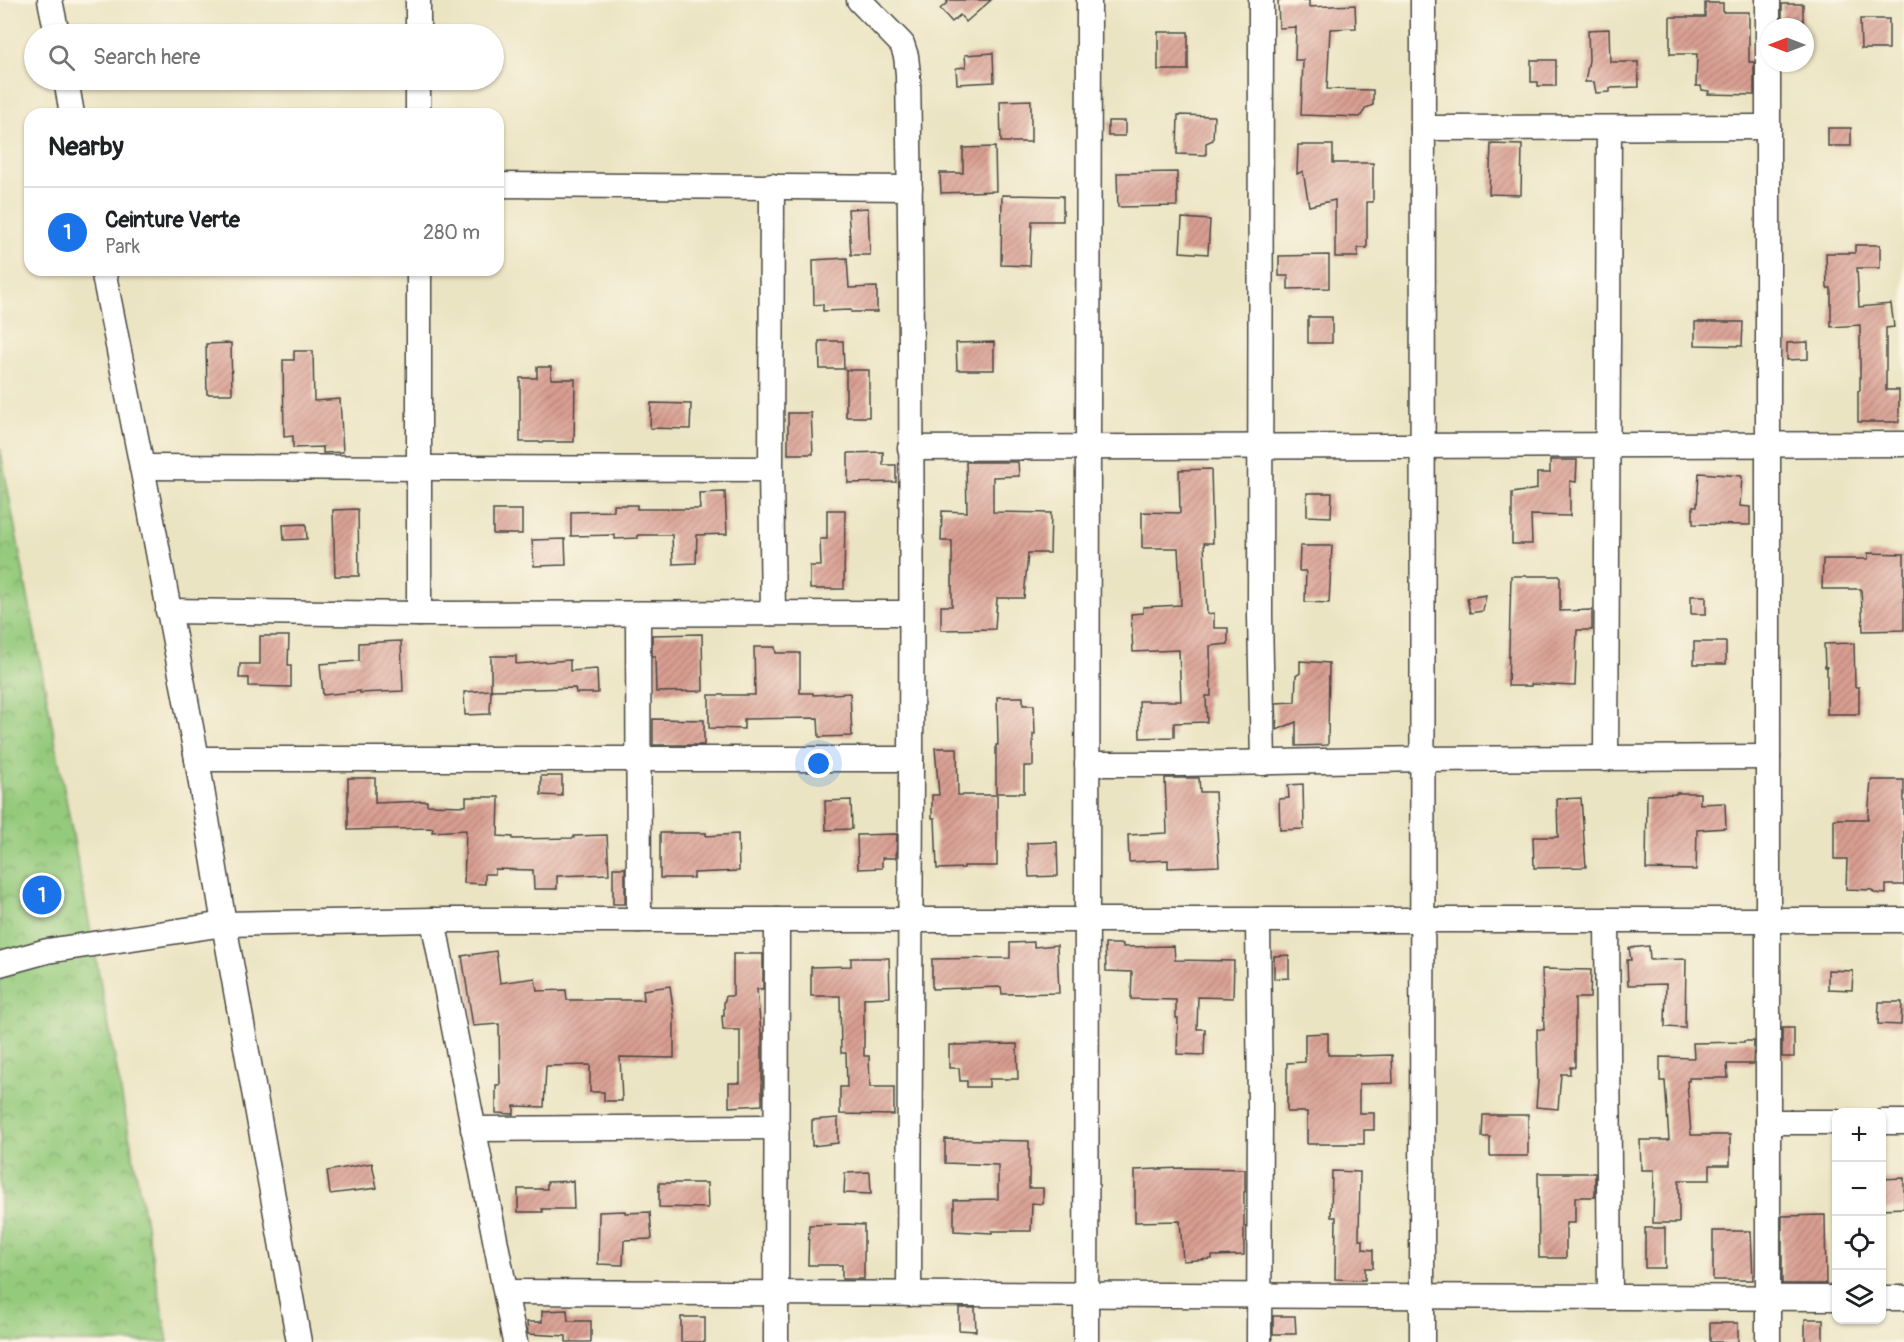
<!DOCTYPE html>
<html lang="en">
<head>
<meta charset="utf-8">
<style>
	body { margin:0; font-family:Pangolin,sans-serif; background:#f2f2f2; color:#202124 }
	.controls { position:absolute; right:18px; bottom:18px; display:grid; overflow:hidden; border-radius:12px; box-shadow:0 2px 4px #0004 }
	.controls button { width:54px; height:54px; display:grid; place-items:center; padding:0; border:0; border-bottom:2px solid #e0e0e0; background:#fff; color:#202124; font:30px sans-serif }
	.compass { position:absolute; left:1760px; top:18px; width:54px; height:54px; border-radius:50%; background:#fff; box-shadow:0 2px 4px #0004; rotate:270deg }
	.you { position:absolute; left:819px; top:764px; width:21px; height:21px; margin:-15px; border:4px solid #fff; border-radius:50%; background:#1a73e8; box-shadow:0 0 0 9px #1a73e833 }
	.badge { display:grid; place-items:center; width:39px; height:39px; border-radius:50%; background:#1a73e8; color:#fff; font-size:20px; font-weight:700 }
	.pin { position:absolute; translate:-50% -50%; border:3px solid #fff; box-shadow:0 2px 6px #0006 }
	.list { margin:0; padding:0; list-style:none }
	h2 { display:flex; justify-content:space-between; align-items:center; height:78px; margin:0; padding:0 24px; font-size:26px }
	h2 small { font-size:20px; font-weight:400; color:#757577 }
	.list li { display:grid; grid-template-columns:39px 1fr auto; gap:18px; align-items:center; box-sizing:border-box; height:90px; padding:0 24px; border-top:2px solid #e0e0e0 }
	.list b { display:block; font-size:22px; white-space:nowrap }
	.list p { margin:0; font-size:20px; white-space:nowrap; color:#757577 }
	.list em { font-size:20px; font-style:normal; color:#757577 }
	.icon { flex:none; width:33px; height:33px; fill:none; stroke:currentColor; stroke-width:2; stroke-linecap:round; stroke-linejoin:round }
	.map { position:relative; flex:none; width:1904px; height:1342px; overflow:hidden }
	.search { position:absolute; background:#fff; box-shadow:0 2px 4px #0004; left:24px; top:24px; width:480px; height:66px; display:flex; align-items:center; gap:15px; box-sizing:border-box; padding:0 21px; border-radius:33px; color:#757577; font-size:22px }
	.panel { position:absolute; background:#fff; box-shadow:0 2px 4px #0004; left:24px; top:108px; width:480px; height:168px; border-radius:18px }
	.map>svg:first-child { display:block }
	.park { fill:url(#park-crowns); stroke:#607a54; stroke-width:1.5 }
	.building { fill:url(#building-hatch) }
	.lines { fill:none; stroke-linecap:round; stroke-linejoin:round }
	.minor-casing { stroke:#484742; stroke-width:27 }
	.minor { stroke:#fff; stroke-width:24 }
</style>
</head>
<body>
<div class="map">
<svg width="1904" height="1342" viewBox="0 0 1904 1342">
	<defs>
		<pattern id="park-crowns" width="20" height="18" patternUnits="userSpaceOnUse" patternTransform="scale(1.5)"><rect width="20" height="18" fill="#94ca7c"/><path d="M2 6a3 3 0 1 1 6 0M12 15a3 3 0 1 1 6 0" fill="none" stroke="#79a466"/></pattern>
		<pattern id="building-hatch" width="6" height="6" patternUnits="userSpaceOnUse" patternTransform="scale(1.5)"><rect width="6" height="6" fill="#d99e92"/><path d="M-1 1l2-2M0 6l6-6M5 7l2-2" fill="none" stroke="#b08177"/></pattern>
	</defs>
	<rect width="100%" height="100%" fill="#fcf5e5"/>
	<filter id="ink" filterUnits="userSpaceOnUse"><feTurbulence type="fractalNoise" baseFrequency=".0167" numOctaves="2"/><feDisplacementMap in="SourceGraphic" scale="12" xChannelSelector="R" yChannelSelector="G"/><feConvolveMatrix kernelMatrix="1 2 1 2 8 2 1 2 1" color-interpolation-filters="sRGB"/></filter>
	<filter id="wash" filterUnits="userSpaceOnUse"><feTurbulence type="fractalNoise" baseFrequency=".008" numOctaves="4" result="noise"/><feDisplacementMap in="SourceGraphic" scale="24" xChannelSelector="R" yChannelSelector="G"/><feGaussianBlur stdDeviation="1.35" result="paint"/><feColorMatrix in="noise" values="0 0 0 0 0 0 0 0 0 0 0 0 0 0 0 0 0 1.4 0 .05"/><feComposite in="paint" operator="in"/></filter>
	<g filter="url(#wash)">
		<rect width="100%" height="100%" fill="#ebe4c3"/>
		<path class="park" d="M0 448 168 1342H0Z"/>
		<g id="blocks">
			<g class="building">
				<path d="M946 0H991L966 22 960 15 952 22 940 9 948 2Z"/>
				<path d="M1278 0H1309V7L1355 5 1356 28 1330 29 1327 89 1373 90V105L1366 108 1360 117 1301 115 1303 60H1295L1296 27 1279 28Z"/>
				<path d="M1705 3H1723V12H1749V62H1754V95L1708 94 1709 91 1702 90 1701 86H1696L1697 54H1670V17H1705Z"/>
				<rect x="1782" y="4" width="21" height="23"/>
				<path d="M1860 19H1889V49H1861Z"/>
				<path d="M1609 29 1610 62H1638L1639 87 1610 88V92L1596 93 1594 82H1585L1589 60 1588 30Z"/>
				<rect x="1158" y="32" width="30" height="38"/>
				<path d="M993 53 994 82 957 84 956 68 966 67 965 55Z"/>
				<path d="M1531 60H1556V86H1538V82H1531Z"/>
				<path d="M1031 100V142H1001L1000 101Z"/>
				<path d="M1178 115 1214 116 1213 140 1206 143V155L1177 154Z"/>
				<rect x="1108" y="121" width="17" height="15"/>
				<rect x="1828" y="128" width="23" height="18"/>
				<path d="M1491 144 1522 145 1521 195 1489 194Z"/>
				<path d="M1298 145H1333V163H1373V202H1367V248H1358V257H1335V200L1309 206 1303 171 1297 174Z"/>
				<path d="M995 147 996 191 941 193 940 173H963V148Z"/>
				<path d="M1177 172V206L1118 207 1117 173Z"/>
				<path d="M1002 195 1063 196V221H1032L1030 266 1001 265Z"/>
				<path d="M868 208 870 255H851L848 209Z"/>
				<path d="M1182 218 1210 220 1208 254 1180 252Z"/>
				<path d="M1855 245H1880V268H1857L1859 307 1891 304 1894 327 1886 328V390H1899V422H1858V391L1860 390V325L1831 327V288H1827L1826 253H1855Z"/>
				<path d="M1329 255V288L1288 289V276H1279V256Z"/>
				<path d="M847 258 849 288 877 287V312H851V310L823 311V304L814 305 813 260Z"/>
				<rect x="1308" y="317" width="24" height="26"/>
				<path d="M1695 322H1743L1742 346 1695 345Z"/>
				<path d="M819 341H843L844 369H820Z"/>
				<path d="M994 342V370H957L956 343Z"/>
				<path d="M1808 342V359L1787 360V343Z"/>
				<path d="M231 343 232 394H207L206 344Z"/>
				<path d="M294 351H313L314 401 340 399 343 452 323 453V447L293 448V436L284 437 283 360H294Z"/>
				<path d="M537 367H551V379H575L574 442H520V378H537Z"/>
				<rect x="846" y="370" width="23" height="47"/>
				<path d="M651 403 691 404 690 429 650 428Z"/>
				<path d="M788 413H811L813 454H788Z"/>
				<path d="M883 452V465H896V482L848 483V453Z"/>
				<path d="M1550 460H1577L1576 482 1570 481V516L1531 515 1532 544H1512V493L1537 489V473H1550Z"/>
				<path d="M966 462H1018L1019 476 993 477V512L1051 513 1050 553H1028L1024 598H997L995 629 941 630V606H952V541H941L942 511 967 512Z"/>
				<path d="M1211 469 1213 543H1204L1207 614 1214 613V628H1228V644L1210 646 1211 696H1206L1207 722 1174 723V737L1140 738 1139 701H1181L1179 650 1133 652 1131 614 1143 613V607L1181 605 1178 548H1142V512L1180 513 1179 470Z"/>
				<path d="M1699 473 1742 476 1740 506 1750 507V525L1693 524V506H1697Z"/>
				<path d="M725 492 727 534 697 535 696 563 673 564 672 535H638V538L615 539V535L571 536V512L614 511V505H637V509H700L699 493Z"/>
				<path d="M1307 493H1332L1331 517 1307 516Z"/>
				<path d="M358 509 359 576H335L333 510Z"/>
				<rect x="493" y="510" width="29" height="24"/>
				<path d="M827 510H845L844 589H810V566H821L820 539H827Z"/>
				<path d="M306 524 307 539 284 540 283 525Z"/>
				<path d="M565 539 566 565 534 566 532 540Z"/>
				<path d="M1300 546H1332L1329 603 1305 602 1306 571H1299Z"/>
				<path d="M1868 553 1904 554V630L1863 631 1861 589H1822L1823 559H1868Z"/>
				<path d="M1511 576H1560V611L1592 610V630H1577L1575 686 1531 684V686H1508Z"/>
				<path d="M1486 595 1483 611 1470 613 1467 598Z"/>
				<rect x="1691" y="596" width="15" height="18"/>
				<path d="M702 634 703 691 656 692 655 656H652V635Z"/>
				<path d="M260 636H289L288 665H291V687L249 686V678H239L240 664H260Z"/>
				<path d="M401 641 403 691 360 693V691L323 695 320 664 359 661V643Z"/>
				<rect x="1694" y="642" width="32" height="22"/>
				<path d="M1854 643 1855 687H1859V714H1827V667H1825L1824 644Z"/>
				<path d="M754 647H775L776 653H800V693H813V695L850 693 852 736 819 737 818 718 744 719V729L709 728V695H755Z"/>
				<path d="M491 656H516V664L570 660V671L597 669 598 693H576L575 688 491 690Z"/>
				<path d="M1300 661 1329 663 1328 745 1296 746V722L1277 730 1276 703 1295 702 1296 676 1300 673Z"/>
				<path d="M491 690 490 714 465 715 464 692Z"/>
				<path d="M997 697H1023V705H1034L1035 734H1033V766H1024V793H996V745H998Z"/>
				<path d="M653 719 704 720V745H653Z"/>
				<path d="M935 748H957L958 795H997V866H964V868L937 869 935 818H932V795H939Z"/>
				<path d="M541 776H562V796L541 795Z"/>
				<path d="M348 778H375V803L427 801V805L466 806V797H499L498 836 513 837V839L574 838V836L607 835 609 874 557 876V889H534L533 870 495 869V874H485V884L464 883 466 830 432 832 433 828 348 830Z"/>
				<path d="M1165 778H1199L1200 792H1215L1219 866 1168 868V860L1129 862 1128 835 1167 833Z"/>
				<path d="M1871 780H1904V885H1886V894L1874 893 1872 890 1846 889 1847 859H1834V819H1868Z"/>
				<path d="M1303 784 1304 829 1280 830 1279 799 1289 798 1288 785Z"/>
				<path d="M1676 793H1700V804L1725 803 1726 828 1697 830 1696 870 1646 869 1647 795 1676 794Z"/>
				<path d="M1581 798 1586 867 1534 868 1533 837H1558L1557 799Z"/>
				<path d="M851 800 852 829 826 830 825 801Z"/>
				<path d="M660 833H706V836L738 834 739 871 694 873V878H660Z"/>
				<path d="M897 834 896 858H882V868L858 869 857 835Z"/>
				<path d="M1057 842 1058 876 1029 877 1027 843Z"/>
				<rect x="613" y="868" width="12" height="36"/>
				<path d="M1034 942V947L1057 945 1059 993 1002 994 1001 987 932 989V959L1010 958V943Z"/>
				<path d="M1105 944H1123V947L1174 946 1175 960 1234 961 1233 998 1198 997 1197 1029H1205L1204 1055 1177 1054 1178 1018H1176V1000L1131 999 1132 972 1106 971Z"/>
				<path d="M1649 946 1650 960 1686 959 1685 1028 1665 1027 1666 984 1628 985 1627 960H1631L1629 948Z"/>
				<path d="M496 951 500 983 535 978 537 991 566 990 567 1000H644L643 990 670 986 674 1015V1058L620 1057 622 1101H604V1092H590V1065L546 1066 544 1107 514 1106V1114L496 1113V1085H500L499 1024 473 1026 462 956Z"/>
				<path d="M733 954H763V989H757L761 1033H762V1105L729 1107V1083H740V1030H723L722 1016H724V1003L726 996H733Z"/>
				<path d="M1289 955V978L1274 979V956Z"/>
				<path d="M851 958H889L890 997 864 998V1056H869L870 1087H894V1115L840 1114V1087H847L846 1053H841L840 996H811V967L851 966Z"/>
				<path d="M1542 969 1591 970 1590 998H1575V1067H1570V1074H1561L1558 1109 1536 1107 1538 1081 1537 1029 1544 1030Z"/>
				<path d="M1828 970 1853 971 1852 990 1828 989Z"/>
				<path d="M1879 1002H1902L1901 1025 1878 1024Z"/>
				<rect x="1782" y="1028" width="12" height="29"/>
				<path d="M1328 1033V1055H1359V1056L1392 1055 1393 1083 1359 1084V1113H1374V1130H1364V1144H1307V1112H1287V1063L1305 1062V1034Z"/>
				<path d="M1744 1041H1754L1753 1064H1727L1728 1078H1689V1081H1687L1691 1135H1730V1165H1710V1180H1679V1223H1653L1654 1170H1641L1640 1140H1669L1665 1081H1660V1057L1694 1058 1693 1043 1744 1042Z"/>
				<path d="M1017 1044 1018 1079H989V1087H967V1081H960L959 1068H949V1045Z"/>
				<path d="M1483 1115H1528V1156H1490V1137H1482Z"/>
				<path d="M838 1118V1143L812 1146V1120Z"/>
				<path d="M945 1139 1029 1141V1188H1043V1204L1032 1203 1031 1231H992V1233L954 1231V1200L998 1199V1165L945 1163Z"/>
				<path d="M372 1163 377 1188 330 1194 327 1171Z"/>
				<path d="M1181 1168 1245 1169V1192H1244V1255L1212 1256V1259L1183 1261 1180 1221 1135 1222V1170Z"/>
				<path d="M1332 1171 1360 1172 1359 1240H1363V1249L1373 1250V1268H1365V1280L1335 1279 1336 1217H1331Z"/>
				<path d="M870 1172 871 1194 844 1193 845 1173Z"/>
				<path d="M1538 1173H1595V1197H1575V1223H1566V1258H1539Z"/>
				<path d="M1904 1178V1208L1881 1209V1179Z"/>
				<path d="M573 1181 574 1209H542L543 1212H518V1189H547V1182Z"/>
				<path d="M659 1183H707L708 1208 659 1207Z"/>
				<path d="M625 1211V1213L650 1212 652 1239 624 1240 623 1265 598 1264 599 1212Z"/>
				<path d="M1825 1215 1826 1284H1782V1216Z"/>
				<path d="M847 1224 864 1225V1279H842V1265H808L809 1225Z"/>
				<rect x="1645" y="1228" width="20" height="40"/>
				<path d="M1713 1231H1751L1753 1280H1713Z"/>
				<path d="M959 1308H975L976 1331 959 1330Z"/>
				<path d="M567 1310 568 1321H591V1342H566V1336L528 1334 527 1322H542V1311Z"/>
				<path d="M1273 1316H1295L1296 1334H1273Z"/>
				<rect x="681" y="1317" width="24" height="25"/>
				<rect x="1805" y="1319" width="18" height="23"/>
				<rect x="1710" y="1323" width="28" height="19"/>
			</g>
		</g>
	</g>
	<g filter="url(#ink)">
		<use href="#blocks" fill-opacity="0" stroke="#484742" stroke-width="1.5"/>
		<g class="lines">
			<g class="minor-casing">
				<g id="minor">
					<path d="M50 0 57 34"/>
					<path d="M418 0V34"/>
					<path d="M859 0 902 44 906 56 908 74C912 303 912 532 911 761 911 938 908 1116 909 1294"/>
					<path d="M1261 0 1260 616 1263 763"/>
					<path d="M1768 0V1342"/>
					<path d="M66 80 72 114"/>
					<path d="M418 80V114"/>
					<path d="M1423 128 1768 127"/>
					<path d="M498 185 910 188"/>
					<path d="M772 186 771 469 773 613"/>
					<path d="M103 270 142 467 197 759 224 924 299 1342"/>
					<path d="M419 270V614"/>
					<path d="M910 448 1904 444"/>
					<path d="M142 467 771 469"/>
					<path d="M168 611 419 614 911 613"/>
					<path d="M638 614 639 920"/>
					<path d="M197 759H911"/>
					<path d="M1606 759 1609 128"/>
					<path d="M1087 764H1178L1422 759 1768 757"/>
					<path d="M433 920 515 1342"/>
					<path d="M1258 920 1260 1108 1259 1342"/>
					<path d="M1607 920 1610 1297"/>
					<path d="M0 964 47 951 224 924 433 920H1904"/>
					<path d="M1768 1122H1836"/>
					<path d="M1882 1122H1904"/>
					<path d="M473 1129 777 1127"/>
					<path d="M506 1292 1836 1298"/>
					<path d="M1882 1298H1904"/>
					<path d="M776 1342 777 920"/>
					<path d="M1086 1342 1089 0"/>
					<path d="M1422 1342 1423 0"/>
				</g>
			</g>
			<use href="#minor" class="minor"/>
		</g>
	</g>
</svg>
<div class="controls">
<button>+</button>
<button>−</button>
<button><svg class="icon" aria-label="locate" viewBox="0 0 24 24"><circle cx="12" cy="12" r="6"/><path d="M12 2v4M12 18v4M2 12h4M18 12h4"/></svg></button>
<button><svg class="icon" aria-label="layers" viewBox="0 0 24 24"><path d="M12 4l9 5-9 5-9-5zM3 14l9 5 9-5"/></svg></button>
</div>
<svg class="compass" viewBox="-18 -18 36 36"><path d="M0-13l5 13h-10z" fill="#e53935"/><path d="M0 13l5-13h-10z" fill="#757577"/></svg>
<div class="you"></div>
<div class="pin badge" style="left:42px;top:895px">1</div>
<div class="search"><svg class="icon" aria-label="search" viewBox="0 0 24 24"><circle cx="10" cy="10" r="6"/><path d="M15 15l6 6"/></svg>Search here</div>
<section class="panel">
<h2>Nearby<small></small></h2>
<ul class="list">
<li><span class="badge">1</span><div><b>Ceinture Verte</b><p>Park</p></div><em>280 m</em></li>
</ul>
</section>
</div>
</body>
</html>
